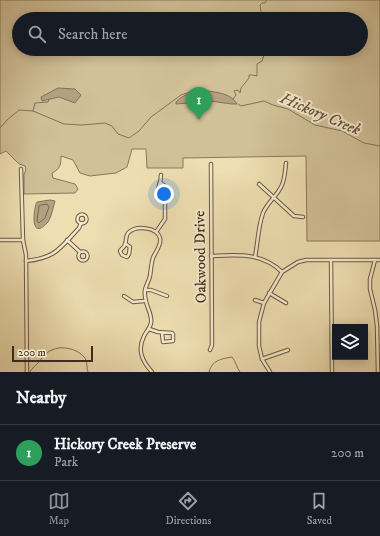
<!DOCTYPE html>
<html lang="en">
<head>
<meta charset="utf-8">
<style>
	body { margin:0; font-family:"IM FELL DW Pica",serif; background:#20242c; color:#f1f3f6 }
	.controls { position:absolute; right:12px; bottom:12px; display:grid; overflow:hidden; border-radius:0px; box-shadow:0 2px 10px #0003 }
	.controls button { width:36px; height:36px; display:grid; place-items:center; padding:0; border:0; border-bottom:1px solid #363941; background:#171b24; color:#f1f3f6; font:20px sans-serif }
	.scale { position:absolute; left:12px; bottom:10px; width:81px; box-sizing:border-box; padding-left:4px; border:2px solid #412b20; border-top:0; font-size:11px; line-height:14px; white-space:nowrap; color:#412b20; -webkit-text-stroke:3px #f4eacc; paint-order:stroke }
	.you { position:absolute; left:164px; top:194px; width:14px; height:14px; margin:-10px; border:3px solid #fff; border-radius:50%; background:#1a73e8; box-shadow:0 0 0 6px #1a73e833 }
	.badge { display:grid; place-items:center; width:26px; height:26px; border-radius:50%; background:#8c9099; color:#fff; font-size:13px; font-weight:700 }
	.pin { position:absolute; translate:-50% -33px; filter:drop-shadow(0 1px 2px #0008) }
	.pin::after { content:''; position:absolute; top:21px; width:14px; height:12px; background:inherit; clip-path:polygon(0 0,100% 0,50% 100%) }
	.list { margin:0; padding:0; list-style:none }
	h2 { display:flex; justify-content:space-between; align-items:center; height:52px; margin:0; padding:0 16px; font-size:17px }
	h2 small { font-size:13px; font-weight:400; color:#9ea1a6 }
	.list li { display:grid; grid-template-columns:26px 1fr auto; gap:12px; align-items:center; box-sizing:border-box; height:56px; padding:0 16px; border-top:1px solid #363941 }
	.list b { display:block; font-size:15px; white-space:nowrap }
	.list p { margin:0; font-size:13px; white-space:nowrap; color:#9ea1a6 }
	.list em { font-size:13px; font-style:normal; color:#9ea1a6 }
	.icon { flex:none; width:22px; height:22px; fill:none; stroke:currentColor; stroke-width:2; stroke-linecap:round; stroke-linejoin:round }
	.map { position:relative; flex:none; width:380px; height:372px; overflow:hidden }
	.search { position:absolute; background:#171b24; box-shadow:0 2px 10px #0003; left:12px; right:12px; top:12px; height:44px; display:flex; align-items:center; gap:10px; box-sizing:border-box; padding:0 14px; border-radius:22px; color:#9ea1a6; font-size:15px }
	.sheet { height:108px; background:#171b24 }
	nav { display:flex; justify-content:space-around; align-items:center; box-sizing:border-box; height:56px; border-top:1px solid #363941; background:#171b24; font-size:11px; color:#9ea1a6 }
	nav a { display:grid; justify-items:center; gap:2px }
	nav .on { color:#8c9099 }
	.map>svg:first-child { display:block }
	.green { fill:#d1c098; stroke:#89765c; fill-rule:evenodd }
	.water { fill:#b3a180; stroke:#85725a }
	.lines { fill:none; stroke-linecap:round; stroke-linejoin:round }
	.shore { stroke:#7a6650; stroke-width:1 }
	.stream { stroke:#85725a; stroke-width:1 }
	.minor-casing { stroke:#6c5844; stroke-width:4.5 }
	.minor { stroke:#f4eacc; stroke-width:2.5 }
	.labels { text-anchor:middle; stroke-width:4; stroke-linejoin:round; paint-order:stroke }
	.street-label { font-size:15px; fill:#412b20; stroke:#f4eacc }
	.water-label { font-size:16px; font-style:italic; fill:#634e3d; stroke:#f4eacc }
</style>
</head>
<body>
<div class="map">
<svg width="380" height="372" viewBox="0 0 380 372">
	<rect width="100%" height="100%" fill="#eedeb1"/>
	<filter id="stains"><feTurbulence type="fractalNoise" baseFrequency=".005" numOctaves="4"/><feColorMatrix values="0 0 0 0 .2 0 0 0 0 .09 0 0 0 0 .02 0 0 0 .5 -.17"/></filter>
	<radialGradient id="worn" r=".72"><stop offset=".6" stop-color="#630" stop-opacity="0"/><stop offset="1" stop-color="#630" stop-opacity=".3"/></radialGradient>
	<path class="green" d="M0 0H380V241H307L306 156 183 158V168H147L146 149H132L127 167 116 173 90 176 80 173 73 160 61 156C61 165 60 169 52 173L53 178 75 184 78 189 75 193 24 194V174C26 171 26 169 25 166L19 164 6 151 0 154ZM19 19H361V49H19Z"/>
	<g class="water">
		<path d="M58 88 75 89 81 95 75 103 59 97 42 101 41 97Z"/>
		<path d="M207 91C217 92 232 94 237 104H232L202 100 188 103 176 104V102C185 93 195 91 207 91Z"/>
		<path d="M50 200 55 201C53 207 52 216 48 222 31 241 33 214 36 204L37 202Z"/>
	</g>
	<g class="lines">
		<path class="shore" d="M41 205 47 204 49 207 45 218 39 223 37 221 39 206Z"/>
		<g class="stream">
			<path d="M267 19C261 16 261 11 260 5L262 3H265L267 0"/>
			<path d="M233 99 236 95 234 91 238 90 240 93 241 88 249 78V75H252L257 76V64L262 61 266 49"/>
			<path d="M238 104 241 106 264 101 273 105 288 109 315 125 342 131 364 143 380 146"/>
			<path d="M33 111 35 103 48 102 49 99"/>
			<path d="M0 128 7 120 19 110 33 111 64 124 82 125 105 123 112 126 118 134 129 138 139 131 151 117 181 95 193 91 205 92"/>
			<path d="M30 372C32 368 35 366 38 363 42 358 46 352 52 350 61 345 78 349 84 357 88 361 86 367 88 372"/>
			<path d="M209 372C212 360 221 359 232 357 236 361 236 367 240 372"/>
		</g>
		<g class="minor-casing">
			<g id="minor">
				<path d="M21 169 23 240 26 255 27 372"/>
				<path d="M161 183 165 186 163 199"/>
				<path d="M259 184 294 216 303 217"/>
				<circle cx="82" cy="219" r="4.5"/>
				<path d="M156 232 165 219V202C151 187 161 191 161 175"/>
				<path d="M0 240H23"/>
				<path d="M67 240 80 252"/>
				<path d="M126 244 130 247 129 254 127 257 122 255 120 251C121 249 125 247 125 244 127 240 125 237 128 233 136 225 157 227 160 238 162 245 155 252 153 258 151 264 151 270 150 276 149 281 146 285 145 290 143 304 153 313 151 323 150 328 146 332 144 336 137 350 142 361 152 372"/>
				<circle cx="83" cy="256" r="4.5"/>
				<path d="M211 256C238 255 261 252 282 272"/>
				<path d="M255 257C258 242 258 227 263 213 267 203 276 197 281 187 285 180 285 171 286 163"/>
				<path d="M331 260 332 372"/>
				<path d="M375 260 370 279V289L375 310 377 326 378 372"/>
				<path d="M26 261C56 258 60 248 79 228L81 223"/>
				<path d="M145 290H151L167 296"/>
				<path d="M269 293 286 303"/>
				<path d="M124 296 133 302 144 301"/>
				<path d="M255 300 264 303"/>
				<path d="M149 329 158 332 172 333 173 334V341L163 342 162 333"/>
				<path d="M210 350 212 345 211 164"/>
				<path d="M262 359 288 350"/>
				<path d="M270 372 262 359 259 346V322L264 303 282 272 298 262 306 260H380"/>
			</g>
		</g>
		<use href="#minor" class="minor"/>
	</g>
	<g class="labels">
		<g class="street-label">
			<text transform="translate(200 257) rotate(-91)" y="5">Oakwood Drive</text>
		</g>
		<g class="water-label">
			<text transform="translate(321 113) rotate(23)" y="6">Hickory Creek</text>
		</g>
	</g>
	<rect width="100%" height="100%" filter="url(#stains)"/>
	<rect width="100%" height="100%" fill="url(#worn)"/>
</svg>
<div class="controls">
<button><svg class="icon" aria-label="layers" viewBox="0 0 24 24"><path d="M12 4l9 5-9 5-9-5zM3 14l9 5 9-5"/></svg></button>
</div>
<div class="scale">200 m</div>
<div class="you"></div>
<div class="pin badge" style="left:199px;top:120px;background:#2e9e5b">1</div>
<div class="search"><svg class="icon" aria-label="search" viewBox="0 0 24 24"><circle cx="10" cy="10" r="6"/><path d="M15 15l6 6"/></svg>Search here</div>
</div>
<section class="sheet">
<h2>Nearby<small></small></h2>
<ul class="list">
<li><span class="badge" style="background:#2e9e5b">1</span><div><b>Hickory Creek Preserve</b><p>Park</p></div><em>200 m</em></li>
</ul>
</section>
<nav>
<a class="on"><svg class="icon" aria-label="map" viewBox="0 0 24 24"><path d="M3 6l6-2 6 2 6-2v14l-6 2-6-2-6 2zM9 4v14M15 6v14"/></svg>Map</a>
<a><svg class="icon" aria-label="directions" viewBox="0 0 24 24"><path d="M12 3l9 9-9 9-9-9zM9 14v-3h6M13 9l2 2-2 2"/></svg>Directions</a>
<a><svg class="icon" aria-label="saved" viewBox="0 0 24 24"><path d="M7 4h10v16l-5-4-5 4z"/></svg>Saved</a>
</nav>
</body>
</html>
